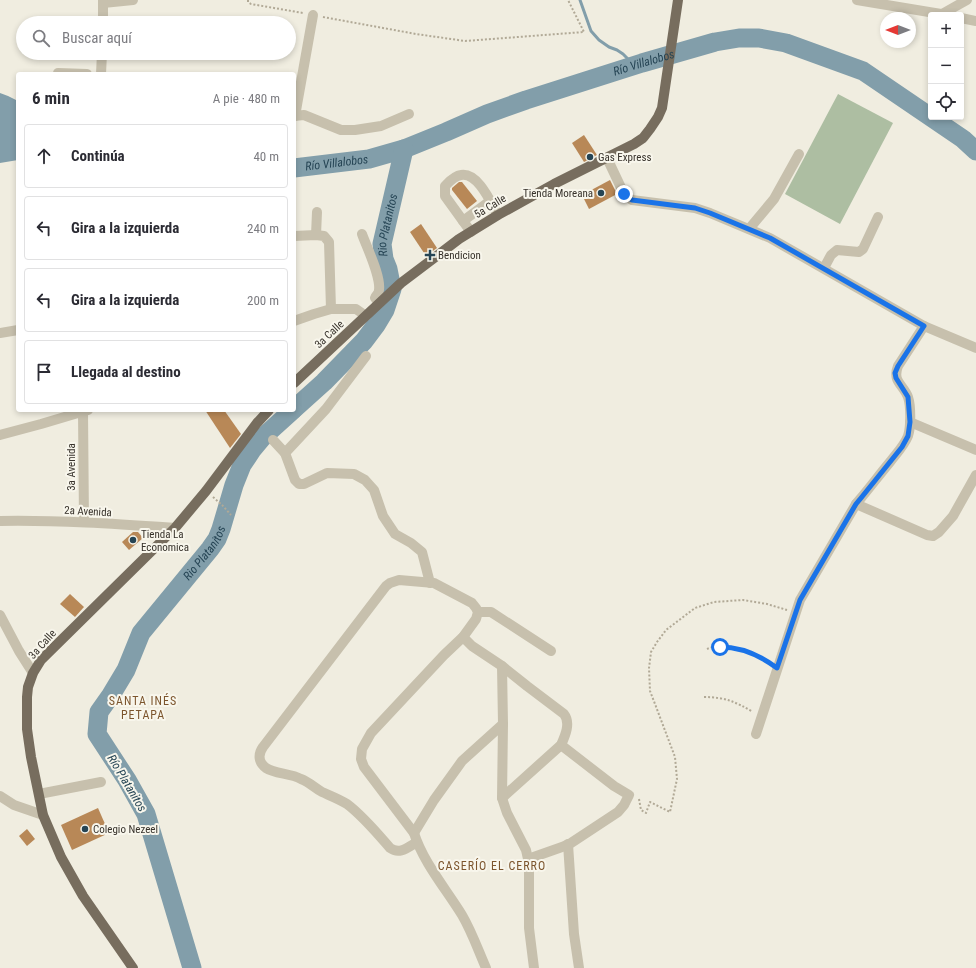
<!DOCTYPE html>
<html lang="es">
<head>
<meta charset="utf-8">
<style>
	body { margin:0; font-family:"Roboto Condensed",sans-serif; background:#f7f7f7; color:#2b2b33 }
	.controls { position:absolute; right:12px; top:12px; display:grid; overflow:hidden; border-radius:4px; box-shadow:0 2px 6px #0003 }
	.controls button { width:36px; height:36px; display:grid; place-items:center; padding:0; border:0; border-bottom:1px solid #e1e1e2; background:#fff; color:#2b2b33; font:20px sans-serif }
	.compass { position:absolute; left:880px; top:12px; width:36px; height:36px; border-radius:50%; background:#fff; box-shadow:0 2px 6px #0003; rotate:270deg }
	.stop { position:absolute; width:12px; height:12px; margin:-9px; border:3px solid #1a73e8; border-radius:50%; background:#fff }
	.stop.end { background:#1a73e8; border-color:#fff; box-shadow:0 1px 4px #0008 }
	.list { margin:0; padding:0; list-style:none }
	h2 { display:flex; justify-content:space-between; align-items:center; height:52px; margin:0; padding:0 16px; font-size:17px }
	h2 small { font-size:13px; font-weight:400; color:#7c7c81 }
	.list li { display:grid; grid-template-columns:26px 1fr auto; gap:12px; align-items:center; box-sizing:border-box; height:64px; margin:0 8px 8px; padding:0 8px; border:1px solid #e1e1e2; border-radius:4px }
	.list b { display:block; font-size:15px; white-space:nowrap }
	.list em { font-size:13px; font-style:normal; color:#7c7c81 }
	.icon { flex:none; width:22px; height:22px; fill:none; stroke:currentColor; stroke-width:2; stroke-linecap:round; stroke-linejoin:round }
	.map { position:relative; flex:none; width:976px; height:968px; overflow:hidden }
	.search { position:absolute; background:#fff; box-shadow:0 2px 6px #0003; left:16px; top:16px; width:280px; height:44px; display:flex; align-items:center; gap:10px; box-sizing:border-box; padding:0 14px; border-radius:22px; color:#7c7c81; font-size:15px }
	.panel { position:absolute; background:#fff; box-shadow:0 2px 6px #0003; left:16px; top:72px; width:280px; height:340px; border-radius:4px }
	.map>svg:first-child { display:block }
	.green { fill:#adbea2 }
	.water { fill:#829eaa }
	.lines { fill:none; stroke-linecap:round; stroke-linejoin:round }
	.stream { stroke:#829eaa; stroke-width:3 }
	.river { stroke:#829eaa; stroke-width:19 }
	.building { fill:#b88857 }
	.path { stroke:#b1a996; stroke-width:2; stroke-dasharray:2 2; stroke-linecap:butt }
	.minor { stroke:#c7c0ad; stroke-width:10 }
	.major { stroke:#776d5e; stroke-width:10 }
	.route { stroke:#1a73e8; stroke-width:5 }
	.poi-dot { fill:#254454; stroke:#f8f6ec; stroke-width:1.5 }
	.labels { text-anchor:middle; stroke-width:4; stroke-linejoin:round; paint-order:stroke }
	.poi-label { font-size:11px; fill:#37322b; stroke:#f8f6ec; text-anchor:start }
	.street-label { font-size:11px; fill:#37322b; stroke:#f8f6ec }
	.water-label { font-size:12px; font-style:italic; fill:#254454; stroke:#f8f6ec }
	.neighbourhood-label { font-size:12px; letter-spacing:1px; fill:#7c552d; stroke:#f8f6ec }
</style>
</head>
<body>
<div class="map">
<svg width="976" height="968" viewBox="0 0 976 968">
	<rect width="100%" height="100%" fill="#f0ede0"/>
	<path class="green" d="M838 94 893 123 840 224 785 194Z"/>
	<path class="water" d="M0 93 8 96 18 101V160L0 163Z"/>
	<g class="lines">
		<path class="stream" d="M580 0 591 31 599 40 609 47 617 50 623 54 634 65"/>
		<g class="river">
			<path id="s1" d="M294 168 369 159 404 149 446 132 487 114 526 100 642 63 715 42 739 38H759L786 43 863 71 963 139 976 151"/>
			<path id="s2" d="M294 409 324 382 364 341 376 325 385 310 392 289 388 269 384 259 382 244 404 149"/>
			<path id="s3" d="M192 968 146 814 127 780 97 734 99 712 111 695 126 670 141 633 210 549 217 539 221 529 234 485 242 465 252 450 262 438 293 410"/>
		</g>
	</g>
	<g class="building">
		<path d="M584 135 597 155 584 162 572 143Z"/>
		<path d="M610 180 617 194 589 209 582 195Z"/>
		<path d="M459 182H462L477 201 467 209 452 190V188Z"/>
		<path d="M421 224 437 248 426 256 410 232Z"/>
		<path d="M205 410H224L241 434 230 448Z"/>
		<path d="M133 532H138L143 538 129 550 122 542Z"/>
		<path d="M70 594 84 607 75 617 60 604Z"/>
		<path d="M98 808 109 833 72 850 61 825Z"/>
		<path d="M27 829 35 839 27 846 19 836Z"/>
	</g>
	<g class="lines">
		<g class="path">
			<path d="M248 0V2L251 4 303 13"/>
			<path d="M323 17 416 34 465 41 584 32 568 0"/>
			<path d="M213 497 222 505 231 515"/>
			<path d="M707 649C723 641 755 654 770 662"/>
			<path d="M704 697C725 697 736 702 753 712"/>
			<path d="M639 799 641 810 646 813 650 802 670 812 677 779 675 757 655 704 650 691 649 668 651 652 657 642 666 630 695 608 714 602 743 600 767 604 787 610"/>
		</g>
		<g class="minor">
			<path d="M103 0V3L133 0"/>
			<path d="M857 0 947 15"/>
			<path d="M942 14 967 0"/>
			<path d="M961 18 976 21"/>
			<path d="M103 23V3"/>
			<path d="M58 73 87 74"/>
			<path d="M101 74 102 53"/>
			<path d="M294 116 304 115 341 130H355L381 126 409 114"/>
			<path d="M295 116 313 15"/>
			<path d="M607 158 624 194 632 200 695 208 710 213 770 238 924 326 976 348"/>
			<path d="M463 221 490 201"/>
			<path d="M749 229 774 199 799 154"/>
			<path d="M471 232 445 196V186C449 182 454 176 461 175 478 172 491 203 498 215"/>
			<path d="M362 234C367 248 381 276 379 290 379 294 376 295 375 298L379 303"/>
			<path d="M316 235 317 212"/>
			<path d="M294 236 316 235 324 236 329 242 331 309"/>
			<path d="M824 268 831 255 837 250 859 252 863 249 878 217"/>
			<path d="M294 321 314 314 331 309H356L366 316"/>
			<path d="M0 333 18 330"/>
			<path d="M83 412 84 522"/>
			<path d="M910 422 976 450"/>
			<path d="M0 435 41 424 88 410"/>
			<path d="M273 440 285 453 295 480 299 484H304L327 473 354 474 365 480 374 490 383 516 395 534 411 543 422 552 430 583"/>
			<path d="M285 453 326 409 366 356"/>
			<path d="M856 504 927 535 933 536 939 532 953 516 976 475"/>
			<path d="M0 521C58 520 116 524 175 528"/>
			<path d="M478 612H491L551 651"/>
			<path d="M0 615 19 651 33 673"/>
			<path d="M463 637 472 646 502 666 527 686 564 714C571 723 565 736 561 745L502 798"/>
			<path d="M502 666 503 724 502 798 507 813 526 850 528 859 529 872V928L534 968"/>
			<path d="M756 734 800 600 856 504 861 498C871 486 880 474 890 462 896 454 904 446 908 436 911 427 911 406 908 397 903 384 892 382 898 366L924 326"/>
			<path d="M39 794 101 782"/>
			<path d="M0 796 14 805 43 815"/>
			<path d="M414 833 434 800 462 761 503 724"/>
			<path d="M417 842C408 847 400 855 390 848 377 833 363 816 347 804 339 799 331 796 322 792 315 788 309 782 301 779 291 773 275 774 266 768 258 762 258 754 263 747L386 586 390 583 399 580 434 583 472 603 476 608 478 612 476 619 463 637 444 655 371 733 362 749 361 759 364 767 414 833C423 862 446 889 462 915 472 932 478 950 486 968"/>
			<path d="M568 844 574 934 579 968"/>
			<path d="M528 859 562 847 571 843 618 812 624 805 629 795 614 786 561 745"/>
		</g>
		<g class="major">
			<path d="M294 383 401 283 442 252 459 239 498 215 554 184 634 144 643 138 650 129 658 117 662 108 678 0"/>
			<path d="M133 968 83 896 61 857 43 815 31 757 27 729V697L28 687 33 673 41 660 175 528 206 491 257 423 269 410"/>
		</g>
	</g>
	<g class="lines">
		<path class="route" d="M624 194 632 200 640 201 679 206 695 208 710 213 770 238 924 326 898 366 895 373 896 378 908 397 910 422 908 436 902 447 861 498 856 504 800 600 777 668C761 656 741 647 720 647"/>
	</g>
	<g class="poi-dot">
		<circle cx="590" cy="157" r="4"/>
		<circle cx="601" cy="193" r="4"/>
		<path d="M428 249h4v4h4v4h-4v4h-4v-4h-4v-4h4z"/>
		<circle cx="133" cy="540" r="4"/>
		<circle cx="85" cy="829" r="4"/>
	</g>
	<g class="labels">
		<g class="poi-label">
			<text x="598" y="161">Gas Express</text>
			<text x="593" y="197" text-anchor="end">Tienda Moreana</text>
			<text x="438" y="259">Bendicion</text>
			<text x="141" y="538">Tienda La<tspan x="141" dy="13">Economica</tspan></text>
			<text x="93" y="833">Colegio Nezeel</text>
		</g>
		<g class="street-label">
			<text transform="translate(490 206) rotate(-31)" y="4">5a Calle</text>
			<text transform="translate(329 334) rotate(-43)" y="4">3a Calle</text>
			<text transform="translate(71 467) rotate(-90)" y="4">3a Avenida</text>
			<text transform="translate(88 511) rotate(3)" y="4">2a Avenida</text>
			<text transform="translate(42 644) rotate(-48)" y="4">3a Calle</text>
		</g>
		<g class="water-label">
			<text dy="4" stroke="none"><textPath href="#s1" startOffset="367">Río Villalobos</textPath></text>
			<text dy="4" stroke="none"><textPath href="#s1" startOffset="43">Río Villalobos</textPath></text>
			<text dy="4" stroke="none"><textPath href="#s2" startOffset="223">Rio Platanitos</textPath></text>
			<text dy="4" stroke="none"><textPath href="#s3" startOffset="469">Rio Platanitos</textPath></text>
			<text transform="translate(127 783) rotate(59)" y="4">Río Platanitos</text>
		</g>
		<g class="neighbourhood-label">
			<text x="143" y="705">SANTA INÉS<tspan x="143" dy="14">PETAPA</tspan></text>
			<text x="492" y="870">CASERÍO EL CERRO</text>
		</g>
	</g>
</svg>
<div class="controls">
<button>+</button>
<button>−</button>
<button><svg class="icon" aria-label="locate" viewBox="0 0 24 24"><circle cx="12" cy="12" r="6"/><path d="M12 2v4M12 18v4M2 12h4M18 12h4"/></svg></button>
</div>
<svg class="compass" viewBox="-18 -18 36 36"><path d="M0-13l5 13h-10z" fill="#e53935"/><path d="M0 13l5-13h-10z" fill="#7c7c81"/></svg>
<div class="stop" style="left:720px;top:647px"></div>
<div class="stop end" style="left:624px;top:194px"></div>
<div class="search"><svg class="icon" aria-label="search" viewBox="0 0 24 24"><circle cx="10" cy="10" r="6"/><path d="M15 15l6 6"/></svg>Buscar aquí</div>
<section class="panel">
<h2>6 min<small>A pie · 480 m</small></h2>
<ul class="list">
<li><svg class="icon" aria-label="ahead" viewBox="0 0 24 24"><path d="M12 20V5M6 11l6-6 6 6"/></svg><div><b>Continúa</b></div><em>40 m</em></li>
<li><svg class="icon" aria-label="left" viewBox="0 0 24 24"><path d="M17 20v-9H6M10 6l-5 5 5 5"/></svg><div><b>Gira a la izquierda</b></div><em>240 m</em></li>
<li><svg class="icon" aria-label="left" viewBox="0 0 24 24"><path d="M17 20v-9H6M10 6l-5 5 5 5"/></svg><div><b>Gira a la izquierda</b></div><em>200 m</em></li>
<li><svg class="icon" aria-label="arrive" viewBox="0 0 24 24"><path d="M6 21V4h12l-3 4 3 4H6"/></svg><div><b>Llegada al destino</b></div></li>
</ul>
</section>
</div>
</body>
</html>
